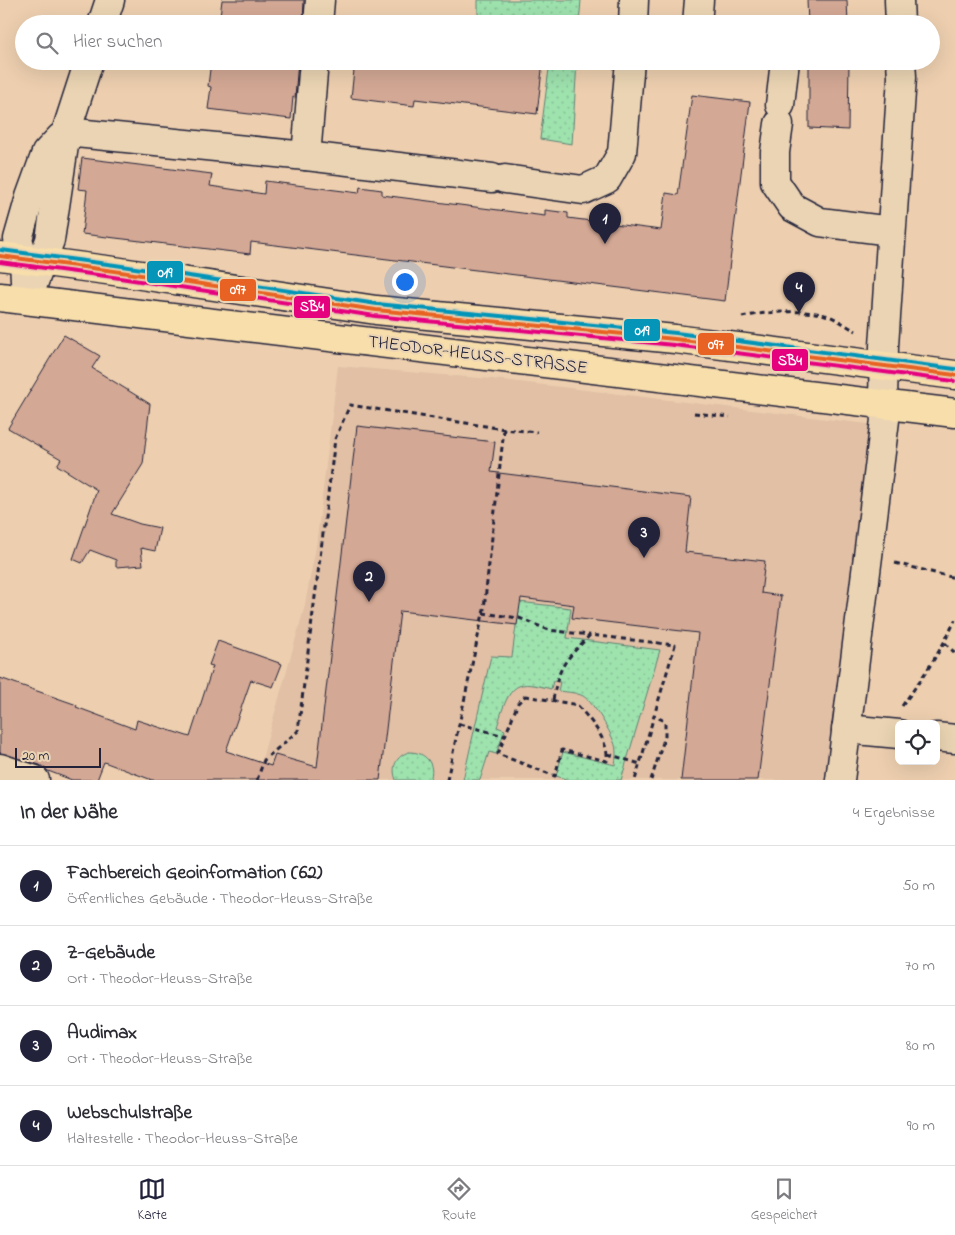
<!DOCTYPE html>
<html lang="de">
<head>
<meta charset="utf-8">
<style>
	body { margin:0; font-family:"Indie Flower",sans-serif; background:#f2f2f3; color:#2b2b33 }
	.controls { position:absolute; right:15px; bottom:15px; display:grid; overflow:hidden; border-radius:8px; box-shadow:0 5px 20px #0002 }
	.controls button { width:45px; height:45px; display:grid; place-items:center; padding:0; border:0; border-bottom:1px solid #e1e1e2; background:#fff; color:#2b2b33; font:25px sans-serif }
	.scale { position:absolute; left:15px; bottom:12px; width:86px; box-sizing:border-box; padding-left:5px; border:2px solid #22223b; border-top:0; font-size:14px; line-height:18px; white-space:nowrap; color:#22223b; -webkit-text-stroke:4px #ead4b3; paint-order:stroke }
	.you { position:absolute; left:404px; top:281px; width:18px; height:18px; margin:-12px; border:4px solid #fff; border-radius:50%; background:#1a73e8; box-shadow:0 0 0 8px #1a73e833 }
	.badge { display:grid; place-items:center; width:32px; height:32px; border-radius:50%; background:#22223b; color:#fff; font-size:16px; font-weight:700 }
	.pin { position:absolute; translate:-50% -41px; filter:drop-shadow(0 1px 2px #0008) }
	.pin::after { content:''; position:absolute; top:26px; width:18px; height:15px; background:inherit; clip-path:polygon(0 0,100% 0,50% 100%) }
	.list { margin:0; padding:0; list-style:none }
	h2 { display:flex; justify-content:space-between; align-items:center; height:65px; margin:0; padding:0 20px; font-size:21px }
	h2 small { font-size:16px; font-weight:400; color:#7c7c81 }
	.list li { display:grid; grid-template-columns:32px 1fr auto; gap:15px; align-items:center; box-sizing:border-box; height:80px; padding:0 20px; border-top:1px solid #e1e1e2 }
	.list b { display:block; font-size:19px; white-space:nowrap }
	.list p { margin:0; font-size:16px; white-space:nowrap; color:#7c7c81 }
	.list em { font-size:16px; font-style:normal; color:#7c7c81 }
	.icon { flex:none; width:28px; height:28px; fill:none; stroke:currentColor; stroke-width:2; stroke-linecap:round; stroke-linejoin:round }
	.map { position:relative; flex:none; width:955px; height:780px; overflow:hidden }
	.search { position:absolute; background:#fff; box-shadow:0 5px 20px #0002; left:15px; right:15px; top:15px; height:55px; display:flex; align-items:center; gap:12px; box-sizing:border-box; padding:0 18px; border-radius:28px; color:#7c7c81; font-size:19px }
	.sheet { height:385px; background:#fff }
	nav { display:flex; justify-content:space-around; align-items:center; box-sizing:border-box; height:70px; border-top:1px solid #e1e1e2; background:#fff; font-size:14px; color:#7c7c81 }
	nav a { display:grid; justify-items:center; gap:2px }
	nav .on { color:#22223b }
	.map>svg:first-child { display:block }
	.built { fill:#e1c0a5 }
	.grass { fill:url(#grass-dots); stroke:#608274 }
	.building { fill:#d3a895; stroke:#22223b }
	.lines { fill:none; stroke-linecap:round; stroke-linejoin:round }
	.minor-casing { stroke:#22223b; stroke-width:31 }
	.major-casing { stroke:#22223b; stroke-width:31 }
	.path { stroke:#22223b; stroke-width:3; stroke-dasharray:5 4; stroke-linecap:butt }
	.minor { stroke:#ead4b3; stroke-width:28 }
	.major { stroke:#f8deab; stroke-width:28 }
	.bus-1-casing { stroke:#ead4b3; stroke-width:8 }
	.bus-2-casing { stroke:#ead4b3; stroke-width:8 }
	.bus-3-casing { stroke:#ead4b3; stroke-width:8 }
	.bus-1 { stroke:#e86223; stroke-width:4 }
	.bus-2 { stroke:#e5007d; stroke-width:4 }
	.bus-3 { stroke:#0595b8; stroke-width:4 }
	.labels { text-anchor:middle; stroke-width:4; stroke-linejoin:round; paint-order:stroke }
	.street-label { font-size:18px; fill:#22223b; stroke:#ead4b3 }
	.line-badge { stroke:#ead4b3; stroke-width:2 }
	.badge-label { font-size:14px; text-anchor:middle; font-weight:bold; fill:#fff }
</style>
</head>
<body>
<div class="map">
<svg width="955" height="780" viewBox="0 0 955 780">
	<defs>
		<pattern id="grass-dots" width="8" height="8" patternUnits="userSpaceOnUse" patternTransform="scale(1.25)"><rect width="8" height="8" fill="#9ee2ae"/><path d="M2 2h.1M6 6h.1" fill="none" stroke="#88c297" stroke-width="1.8" stroke-linecap="round"/></pattern>
	</defs>
	<rect width="100%" height="100%" fill="#edcfaf"/>
	<filter id="ink" filterUnits="userSpaceOnUse"><feTurbulence type="fractalNoise" baseFrequency=".02" numOctaves="2"/><feDisplacementMap in="SourceGraphic" scale="10" xChannelSelector="R" yChannelSelector="G"/><feConvolveMatrix kernelMatrix="1 2 1 2 8 2 1 2 1" color-interpolation-filters="sRGB"/></filter>
	<g filter="url(#ink)">
		<path class="built" d="M338 366 503 380 868 424 890 442 851 780H256L304 609 316 547Z"/>
		<g class="grass">
			<path d="M478 0H581L579 24H504L478 20Z"/>
			<path d="M550 61H577L572 144 540 139Z"/>
			<path d="M519 602 571 608 567 638 660 650 621 780H569L556 776 563 752 615 765C616 758 617 749 614 742 610 731 592 699 581 695 574 692 565 692 558 691L560 682 553 681 551 689C542 687 528 682 519 686 506 691 501 715 497 727L505 730 496 754 489 752 480 780H463L491 656 512 657Z"/>
			<path d="M409 752C426 752 436 764 430 780H396C391 767 396 756 409 752Z"/>
		</g>
		<g class="building">
			<path d="M222 0H304L303 24H219Z"/>
			<path d="M807 0H847L848 24H808Z"/>
			<path d="M211 61H298L295 98 293 97 291 119 208 109 211 87 208 86Z"/>
			<path d="M355 61H543L537 114 415 99 414 106 351 98Z"/>
			<path d="M809 61H849L848 130 809 128Z"/>
			<path d="M692 95 750 102 725 301 251 242 250 254 82 234 87 190 78 189 82 158 212 174 210 186 264 194 265 181 359 193 360 187 382 190V195L545 216V210L568 213V218L661 230 666 193 678 195Z"/>
			<path d="M64 335 100 356 92 368 150 404 143 464 112 514 140 524 160 528 155 551 141 548 143 565 116 567V560L90 550 82 563 73 559 97 490 57 465 61 459 8 428Z"/>
			<path d="M357 426 495 442 491 472 691 497 685 552 765 561 761 593 781 596 758 780H681L698 633 572 618 574 605 521 598 517 625 400 611 380 780H152L104 762 97 780H72L48 771 40 765 0 753V678L77 705 76 707 135 729 137 720 190 737 213 666 209 665 218 641 282 664 273 687 251 680 226 751 271 766 275 755 317 767Z"/>
		</g>
		<g class="lines">
			<g class="minor-casing">
				<g id="minor">
					<path d="M899 0 900 24"/>
					<path d="M102 24 110 0"/>
					<path d="M318 24 320 0"/>
					<path d="M633 24 634 0"/>
					<path d="M697 24 699 0"/>
					<path d="M780 105 785 61"/>
					<path d="M779 124 775 152V182L792 207 820 222 891 231"/>
					<path d="M66 132 306 156 492 178"/>
					<path d="M306 156 314 61"/>
					<path d="M505 179 583 190 607 179 622 153 630 61"/>
					<path d="M25 281 24 259 18 239 30 197 46 153 60 138"/>
					<path d="M27 300 50 240 66 132 89 61"/>
					<path d="M846 729 899 734"/>
					<path d="M936 737 955 739"/>
					<path d="M0 768 35 780"/>
					<path d="M840 780 885 420 883 404 884 346 902 77 901 61"/>
				</g>
			</g>
			<g class="major-casing">
				<g id="major">
					<path d="M0 256 114 271 376 310 675 339 955 375"/>
					<path d="M0 297 955 413"/>
				</g>
			</g>
			<g class="path">
				<path d="M742 317C763 312 803 309 825 315 835 317 846 326 856 331"/>
				<path d="M694 413 730 417"/>
				<path d="M895 563 955 578"/>
				<path d="M483 613 519 618 549 630 589 635"/>
				<path d="M945 643 955 653"/>
				<path d="M525 696 573 704 578 706C591 721 609 740 607 761L562 750 555 776 498 754 518 703Z"/>
				<path d="M553 700C559 664 565 661 590 635L675 645 635 780"/>
				<path d="M902 706C922 678 941 652 955 620"/>
				<path d="M459 724 505 736"/>
				<path d="M608 754 640 764"/>
				<path d="M257 780 264 760 298 731 335 439 350 405 504 429 537 432"/>
				<path d="M447 780 484 609 504 429"/>
				<path d="M651 780 665 736V721L654 716"/>
			</g>
			<use href="#minor" class="minor"/>
			<use href="#major" class="major"/>
			<g class="bus-1-casing">
				<path id="bus-1" d="M0 256 114 271 376 310 675 339 955 375"/>
			</g>
			<g class="bus-2-casing">
				<path id="bus-2" d="M0 262 113 277 375 316 674 345 954 381"/>
			</g>
			<g class="bus-3-casing">
				<path id="bus-3" d="M1 250 115 265 377 304 676 333 955 369"/>
			</g>
			<use href="#bus-1" class="bus-1"/>
			<use href="#bus-2" class="bus-2"/>
			<use href="#bus-3" class="bus-3"/>
		</g>
	</g>
	<g class="labels">
		<g class="street-label">
			<text transform="translate(478 354) rotate(7)" y="6">THEODOR-HEUSS-STRASSE</text>
		</g>
	</g>
	<g class="line-badge">
		<rect x="146" y="260" width="38" height="24" rx="5" fill="#0595b8"/>
		<rect x="219" y="278" width="38" height="24" rx="5" fill="#e86223"/>
		<rect x="293" y="295" width="38" height="24" rx="5" fill="#e5007d"/>
		<rect x="623" y="318" width="38" height="24" rx="5" fill="#0595b8"/>
		<rect x="697" y="332" width="38" height="24" rx="5" fill="#e86223"/>
		<rect x="771" y="348" width="38" height="24" rx="5" fill="#e5007d"/>
	</g>
	<g class="badge-label">
		<text x="165" y="277">019</text>
		<text x="238" y="294">097</text>
		<text x="312" y="311">SB4</text>
		<text x="642" y="335">019</text>
		<text x="716" y="349">097</text>
		<text x="790" y="365">SB4</text>
	</g>
</svg>
<div class="controls">
<button><svg class="icon" aria-label="locate" viewBox="0 0 24 24"><circle cx="12" cy="12" r="6"/><path d="M12 2v4M12 18v4M2 12h4M18 12h4"/></svg></button>
</div>
<div class="scale">20 m</div>
<div class="you"></div>
<div class="pin badge" style="left:605px;top:244px">1</div>
<div class="pin badge" style="left:369px;top:602px">2</div>
<div class="pin badge" style="left:644px;top:558px">3</div>
<div class="pin badge" style="left:799px;top:313px">4</div>
<div class="search"><svg class="icon" aria-label="search" viewBox="0 0 24 24"><circle cx="10" cy="10" r="6"/><path d="M15 15l6 6"/></svg>Hier suchen</div>
</div>
<section class="sheet">
<h2>In der Nähe<small>4 Ergebnisse</small></h2>
<ul class="list">
<li><span class="badge">1</span><div><b>Fachbereich Geoinformation (62)</b><p>Öffentliches Gebäude · Theodor-Heuss-Straße</p></div><em>50 m</em></li>
<li><span class="badge">2</span><div><b>Z-Gebäude</b><p>Ort · Theodor-Heuss-Straße</p></div><em>70 m</em></li>
<li><span class="badge">3</span><div><b>Audimax</b><p>Ort · Theodor-Heuss-Straße</p></div><em>80 m</em></li>
<li><span class="badge">4</span><div><b>Webschulstraße</b><p>Haltestelle · Theodor-Heuss-Straße</p></div><em>90 m</em></li>
</ul>
</section>
<nav>
<a class="on"><svg class="icon" aria-label="map" viewBox="0 0 24 24"><path d="M3 6l6-2 6 2 6-2v14l-6 2-6-2-6 2zM9 4v14M15 6v14"/></svg>Karte</a>
<a><svg class="icon" aria-label="directions" viewBox="0 0 24 24"><path d="M12 3l9 9-9 9-9-9zM9 14v-3h6M13 9l2 2-2 2"/></svg>Route</a>
<a><svg class="icon" aria-label="saved" viewBox="0 0 24 24"><path d="M7 4h10v16l-5-4-5 4z"/></svg>Gespeichert</a>
</nav>
</body>
</html>
